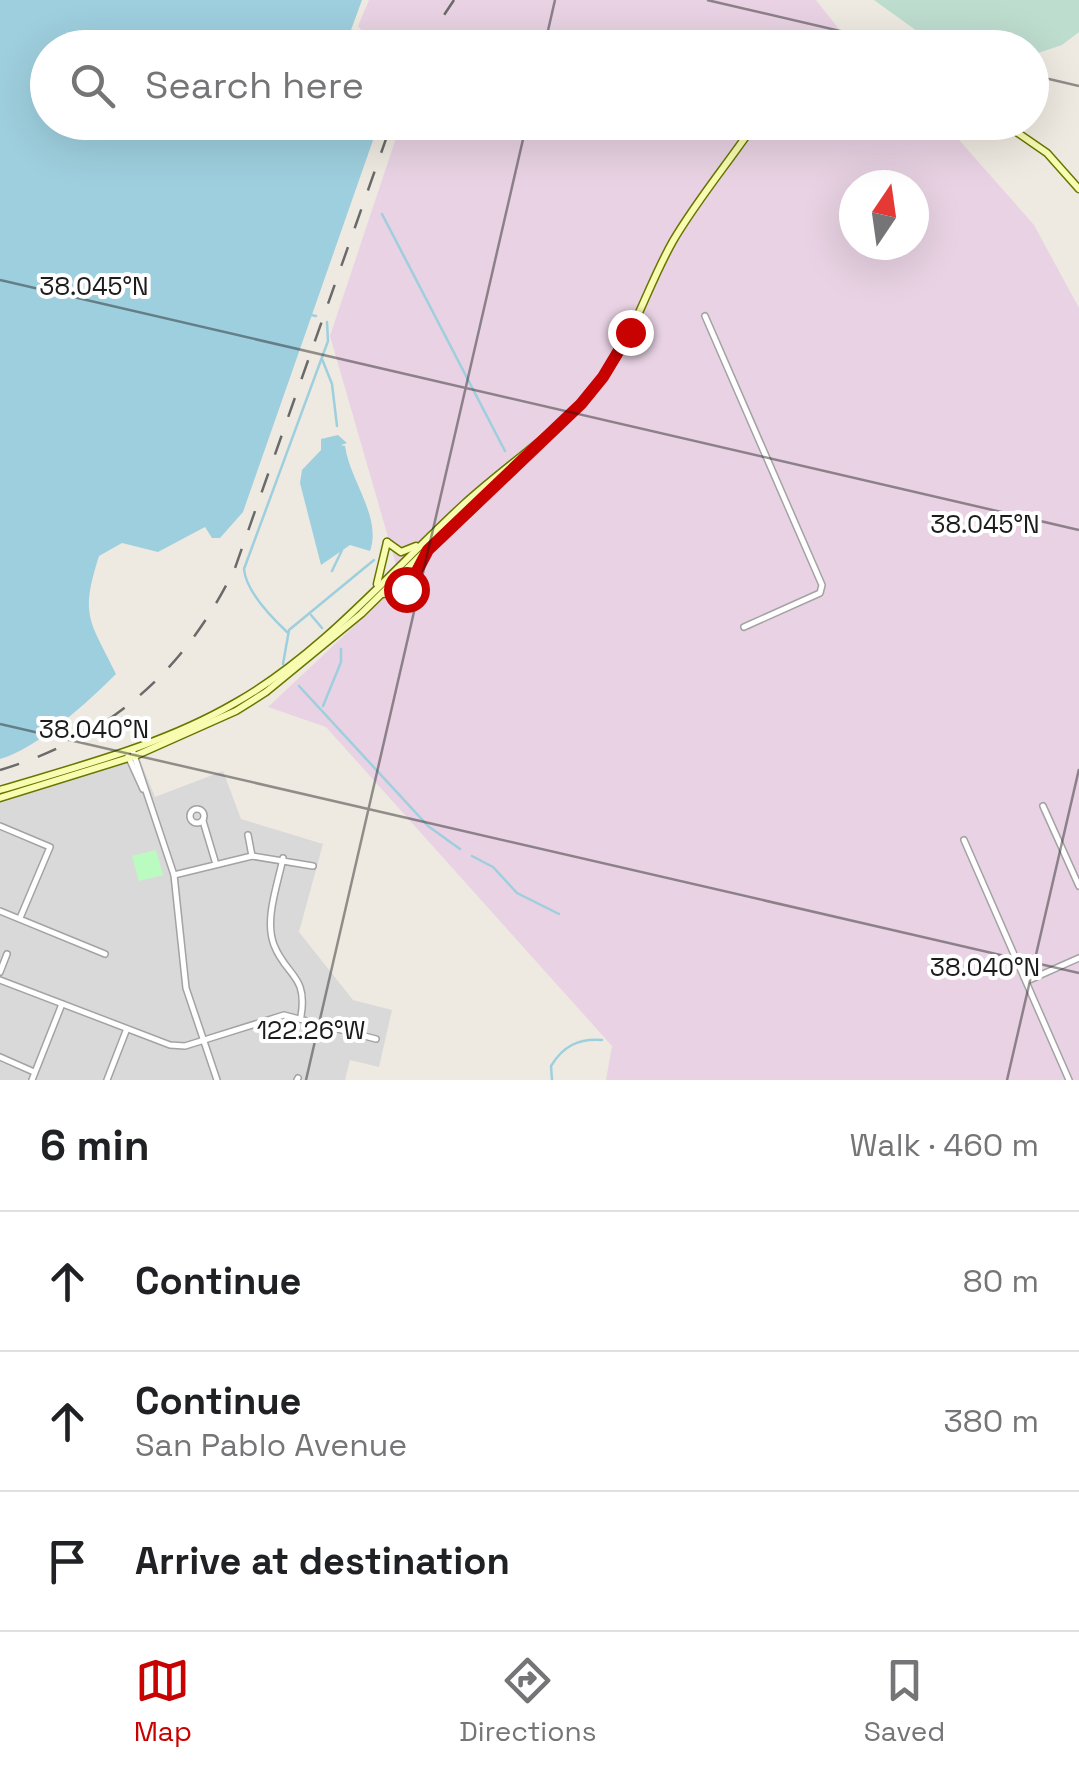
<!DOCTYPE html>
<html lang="en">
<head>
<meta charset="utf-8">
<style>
	body { margin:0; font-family:"Space Grotesk",sans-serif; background:#f2f2f2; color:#202124 }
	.compass { position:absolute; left:839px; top:170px; width:90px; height:90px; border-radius:50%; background:#fff; box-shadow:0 10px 40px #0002; rotate:13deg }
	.stop { position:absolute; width:30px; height:30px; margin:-22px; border:8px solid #c80200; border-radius:50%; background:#fff }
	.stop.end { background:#c80200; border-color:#fff; box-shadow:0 2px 10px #0008 }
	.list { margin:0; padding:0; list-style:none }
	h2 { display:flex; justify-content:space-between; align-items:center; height:130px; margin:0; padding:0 40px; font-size:42px }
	h2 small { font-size:32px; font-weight:400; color:#757577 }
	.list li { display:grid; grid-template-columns:65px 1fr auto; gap:30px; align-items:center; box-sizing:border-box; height:140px; padding:0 40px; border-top:2px solid #e0e0e0 }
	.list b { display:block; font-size:38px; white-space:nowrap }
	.list p { margin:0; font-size:32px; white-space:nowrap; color:#757577 }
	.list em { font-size:32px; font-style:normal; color:#757577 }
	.icon { flex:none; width:55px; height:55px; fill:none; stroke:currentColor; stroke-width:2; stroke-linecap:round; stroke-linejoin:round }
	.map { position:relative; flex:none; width:1079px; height:1080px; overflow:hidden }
	.search { position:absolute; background:#fff; box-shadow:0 10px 40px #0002; left:30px; right:30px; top:30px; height:110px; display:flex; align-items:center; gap:25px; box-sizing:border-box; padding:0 35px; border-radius:55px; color:#757577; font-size:38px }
	.sheet { height:550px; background:#fff }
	nav { display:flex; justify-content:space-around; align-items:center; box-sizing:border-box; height:140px; border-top:2px solid #e0e0e0; background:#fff; font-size:28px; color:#757577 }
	nav a { display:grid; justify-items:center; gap:5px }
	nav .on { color:#c80200 }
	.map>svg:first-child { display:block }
	.residential { fill:#dad9d9 }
	.industrial { fill:#e8d2e3; fill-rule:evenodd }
	.wetland { fill:#bdddcf }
	.park { fill:#bafcc0 }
	.water { fill:#9ecfde }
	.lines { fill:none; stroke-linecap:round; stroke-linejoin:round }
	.stream { stroke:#9ecfde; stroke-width:2.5 }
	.minor-casing { stroke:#a3a3a3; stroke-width:8 }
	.secondary-casing { stroke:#687600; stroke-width:9 }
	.minor { stroke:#fff; stroke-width:5 }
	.secondary { stroke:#f8fcb1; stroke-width:6 }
	.rail { stroke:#6a6a6a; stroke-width:2.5; stroke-dasharray:20 20; stroke-linecap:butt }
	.route { stroke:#c80200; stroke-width:12 }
	.ticks { fill:none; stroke:#1c1c1c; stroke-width:2.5; stroke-opacity:0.45 }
	.ticks-label { font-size:25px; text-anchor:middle; fill:#1c1c1c; stroke:#fff; stroke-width:8; stroke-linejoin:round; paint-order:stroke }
</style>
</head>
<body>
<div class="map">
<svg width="1079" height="1080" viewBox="0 0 1079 1080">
	<rect width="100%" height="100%" fill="#eeeae1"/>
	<path class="residential" d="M139 758 155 797 223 771 241 819 323 844 299 932 353 1000 392 1010 379 1067 350 1060 345 1080H0V803Z"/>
	<g class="industrial">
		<path d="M369 0H816L853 47H375L358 26Z"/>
		<path d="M401 123H944L1034 225 1079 308V1080H606L612 1046 326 727 268 707 401 582 330 336ZM854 185H914V245H854Z"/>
	</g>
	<path class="wetland" d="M874 0H1079V32L1062 45 1032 55V48L939 47Z"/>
	<path class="park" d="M156 850 163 875 139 881 132 856Z"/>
	<g class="water">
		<path d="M0 0H362L351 30 362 47 48 48V122L379 123 243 512 220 538H212L205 527 158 552 122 543 99 556C80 616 89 619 116 674 89 701 37 749 0 759Z"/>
		<path d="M338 435 347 443 341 445 345 446C350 481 382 517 370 551L350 545 321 565 300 483 302 470 321 450V439Z"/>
	</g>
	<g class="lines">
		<g class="stream">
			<path d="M382 214 505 451"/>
			<path d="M311 315 316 316"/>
			<path d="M322 359 332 384 337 426"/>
			<path d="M332 571 342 550"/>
			<path d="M311 615 322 628"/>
			<path d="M287 632C271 617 246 592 244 569L328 341 327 322"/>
			<path d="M283 664 289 630 374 560"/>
			<path d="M299 686 428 826 460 849"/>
			<path d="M323 706 341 662V649"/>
			<path d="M472 856 493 867 517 893 559 914"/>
			<path d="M552 1080 551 1066C563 1046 579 1038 602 1040"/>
		</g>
		<g class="minor-casing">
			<g id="minor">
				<path d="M705 316 822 585 820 593 744 627"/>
				<path d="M132 749 174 875 186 988 217 1080"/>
				<path d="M128 756 143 789"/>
				<path d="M1043 806 1079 886"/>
				<circle cx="197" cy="816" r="7"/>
				<path d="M203 821 215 861"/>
				<path d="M0 826 50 847 20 918"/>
				<path d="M248 835 252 856"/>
				<path d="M964 840 1069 1080"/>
				<path d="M283 858C278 884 264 919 274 945 286 976 308 975 301 1016"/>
				<path d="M174 875 252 856 313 866"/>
				<path d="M0 911 105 954"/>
				<path d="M0 972 7 954"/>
				<path d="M0 980 170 1045 185 1046 284 1015 376 1039"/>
				<path d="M1027 981 1079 958"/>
				<path d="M0 1057 34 1072"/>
				<path d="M32 1080 62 1004"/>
				<path d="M107 1080 126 1031"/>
				<path d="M297 1080 298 1078"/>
			</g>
		</g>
		<g class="secondary-casing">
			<g id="secondary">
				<path d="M1002 122 1047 153 1079 189"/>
				<path d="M387 542 401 552 416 546"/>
				<path d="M377 584 387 542"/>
				<path d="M382 594 422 589 416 573 425 556"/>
				<path d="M0 790C79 766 163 745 235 703 322 654 391 571 464 504 510 462 566 427 604 376 634 335 648 285 673 241 697 200 729 162 756 122"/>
				<path d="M0 798 135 756 236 711 266 692 361 614 516 462"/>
			</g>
		</g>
		<use href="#minor" class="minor"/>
		<use href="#secondary" class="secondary"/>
		<g class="rail">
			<path d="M422 48 454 0"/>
			<path d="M0 770C110 737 185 671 235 568L392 122"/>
		</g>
	</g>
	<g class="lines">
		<path class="route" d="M406 589H422L416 573 428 550 581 404 603 377 630 332"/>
	</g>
	<path class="ticks" d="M707 0 913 48M544 48 555 0M1032 75 1079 86M0 280 1079 530M0 724 1079 973M306 1080 527 122M1007 1080 1079 769"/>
	<g class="ticks-label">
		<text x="94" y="295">38.045°N</text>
		<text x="985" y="533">38.045°N</text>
		<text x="94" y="738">38.040°N</text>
		<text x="985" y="976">38.040°N</text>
		<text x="311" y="1039">122.26°W</text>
	</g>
</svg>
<svg class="compass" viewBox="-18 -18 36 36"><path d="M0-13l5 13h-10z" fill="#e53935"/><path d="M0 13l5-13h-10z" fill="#757577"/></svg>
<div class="stop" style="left:406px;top:589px"></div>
<div class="stop end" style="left:630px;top:332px"></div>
<div class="search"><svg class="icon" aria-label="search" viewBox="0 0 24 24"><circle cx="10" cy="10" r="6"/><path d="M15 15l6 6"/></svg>Search here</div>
</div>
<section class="sheet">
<h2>6 min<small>Walk · 460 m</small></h2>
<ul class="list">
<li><svg class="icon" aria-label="ahead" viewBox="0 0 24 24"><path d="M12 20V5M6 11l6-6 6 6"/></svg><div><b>Continue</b></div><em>80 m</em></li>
<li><svg class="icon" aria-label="ahead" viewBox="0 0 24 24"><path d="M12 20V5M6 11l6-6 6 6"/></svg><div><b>Continue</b><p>San Pablo Avenue</p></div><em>380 m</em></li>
<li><svg class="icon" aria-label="arrive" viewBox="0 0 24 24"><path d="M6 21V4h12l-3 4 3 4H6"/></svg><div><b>Arrive at destination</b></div></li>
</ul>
</section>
<nav>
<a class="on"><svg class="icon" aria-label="map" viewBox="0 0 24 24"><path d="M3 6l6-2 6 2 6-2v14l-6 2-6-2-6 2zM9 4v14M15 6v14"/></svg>Map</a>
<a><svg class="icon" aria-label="directions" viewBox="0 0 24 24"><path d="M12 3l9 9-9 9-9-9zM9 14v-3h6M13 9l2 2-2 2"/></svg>Directions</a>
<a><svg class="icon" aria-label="saved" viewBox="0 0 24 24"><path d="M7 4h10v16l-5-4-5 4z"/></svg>Saved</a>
</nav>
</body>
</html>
